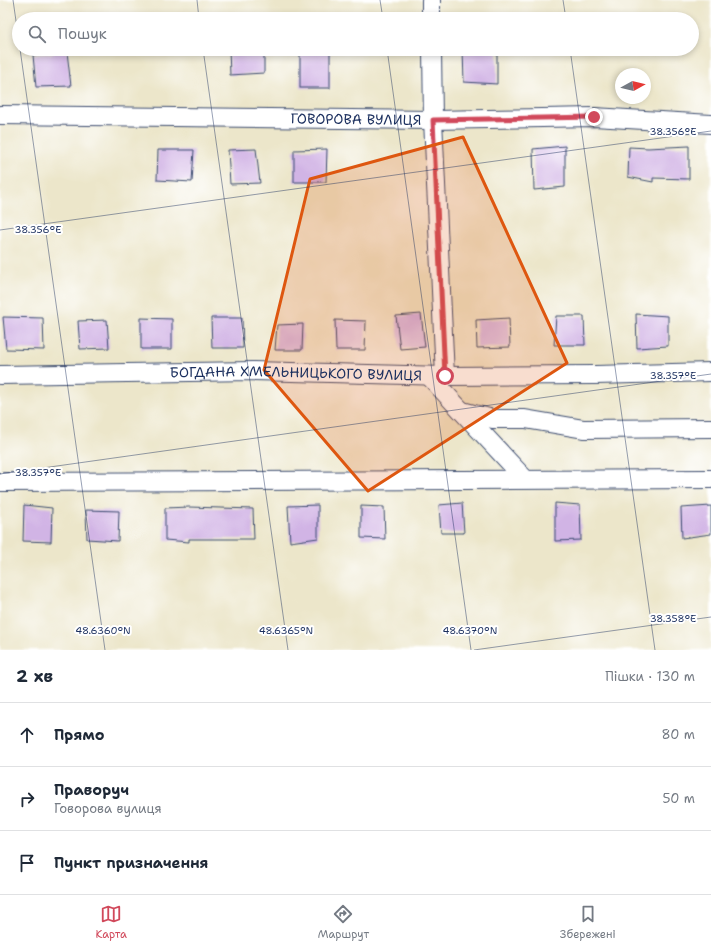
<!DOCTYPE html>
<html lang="uk">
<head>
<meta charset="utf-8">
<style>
	body { margin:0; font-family:"Shantell Sans",sans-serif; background:#f6f6f7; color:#1f2937 }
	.compass { position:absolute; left:615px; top:68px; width:36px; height:36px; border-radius:50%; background:#fff; box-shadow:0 2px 6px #0003; rotate:82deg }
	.stop { position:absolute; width:12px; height:12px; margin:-9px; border:3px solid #d1495b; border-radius:50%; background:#fff }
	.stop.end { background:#d1495b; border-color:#fff; box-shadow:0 1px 4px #0008 }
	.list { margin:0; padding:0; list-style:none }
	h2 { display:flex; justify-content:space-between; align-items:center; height:52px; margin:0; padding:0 16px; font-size:17px }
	h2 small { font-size:13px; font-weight:400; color:#747a83 }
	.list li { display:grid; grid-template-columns:26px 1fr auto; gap:12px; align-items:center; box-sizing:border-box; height:64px; padding:0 16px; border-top:1px solid #e0e1e3 }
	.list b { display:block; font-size:15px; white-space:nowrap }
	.list p { margin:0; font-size:13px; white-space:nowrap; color:#747a83 }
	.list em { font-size:13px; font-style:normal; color:#747a83 }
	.icon { flex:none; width:22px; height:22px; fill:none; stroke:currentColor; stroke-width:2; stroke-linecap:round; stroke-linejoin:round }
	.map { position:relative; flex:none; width:711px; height:650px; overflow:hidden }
	.search { position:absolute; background:#fff; box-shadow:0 2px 6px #0003; left:12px; right:12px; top:12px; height:44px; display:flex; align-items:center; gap:10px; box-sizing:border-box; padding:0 14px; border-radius:22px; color:#747a83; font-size:15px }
	.sheet { height:244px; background:#fff }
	nav { display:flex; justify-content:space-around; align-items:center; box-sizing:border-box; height:56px; border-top:1px solid #e0e1e3; background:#fff; font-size:11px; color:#747a83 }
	nav a { display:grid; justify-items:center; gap:2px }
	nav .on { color:#d1495b }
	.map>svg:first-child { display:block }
	.building { fill:#d1b4e5 }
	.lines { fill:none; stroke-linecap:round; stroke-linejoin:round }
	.minor-casing { stroke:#3a4a6e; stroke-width:20 }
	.minor { stroke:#fff; stroke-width:18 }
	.route { stroke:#d1495b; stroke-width:5 }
	.marked { fill:#de5710; fill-opacity:0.2; stroke:#de5710; stroke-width:3; stroke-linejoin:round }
	.ticks { fill:none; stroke:#1b2f5e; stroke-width:1; stroke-opacity:0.45 }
	.labels { text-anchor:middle; stroke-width:4; stroke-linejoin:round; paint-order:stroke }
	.street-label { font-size:14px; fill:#1b2f5e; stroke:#fff }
	.ticks-label { font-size:10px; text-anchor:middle; fill:#1b2f5e; stroke:#fff; stroke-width:4; stroke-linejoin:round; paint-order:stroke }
</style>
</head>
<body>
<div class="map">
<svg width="711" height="650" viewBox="0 0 711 650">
	<rect width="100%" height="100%" fill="#fff"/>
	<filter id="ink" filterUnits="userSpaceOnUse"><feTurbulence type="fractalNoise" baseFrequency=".025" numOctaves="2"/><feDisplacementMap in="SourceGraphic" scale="8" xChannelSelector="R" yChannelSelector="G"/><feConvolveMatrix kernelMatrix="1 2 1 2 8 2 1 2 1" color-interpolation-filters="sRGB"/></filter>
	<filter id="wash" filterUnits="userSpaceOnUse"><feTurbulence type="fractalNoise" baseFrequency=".012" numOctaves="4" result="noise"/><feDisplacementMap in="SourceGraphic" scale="16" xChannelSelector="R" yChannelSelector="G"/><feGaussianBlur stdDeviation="0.9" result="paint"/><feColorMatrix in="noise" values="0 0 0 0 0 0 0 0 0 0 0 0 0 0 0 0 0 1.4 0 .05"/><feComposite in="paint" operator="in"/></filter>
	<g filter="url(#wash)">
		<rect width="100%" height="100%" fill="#ece6ca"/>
		<g id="blocks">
			<g class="building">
				<path d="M229 49H264V73L230 75Z"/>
				<rect x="300" y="49" width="30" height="39"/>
				<path d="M463 50H497V84L464 82Z"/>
				<path d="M67 52 71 86 36 87 33 55Z"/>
				<path d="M565 146V187L534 190 533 149Z"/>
				<path d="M689 146V179L653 178V182L628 177 629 147 648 148Z"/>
				<path d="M256 149 260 183 230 184 228 150Z"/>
				<path d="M327 149 326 182H294V150Z"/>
				<path d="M158 150H194L192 182 157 180Z"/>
				<path d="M421 314 425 347 400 349 396 316Z"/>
				<path d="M636 314 668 316V346L637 348Z"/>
				<path d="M556 316H584L585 345H554Z"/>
				<path d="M3 317 43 318 44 350 6 349Z"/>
				<path d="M141 318 172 319V349H141Z"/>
				<path d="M211 318H242L243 348H212Z"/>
				<path d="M509 318 510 347 477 348 476 320Z"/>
				<path d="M107 320 109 348 80 349 78 321Z"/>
				<path d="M335 320 366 321 365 350H336Z"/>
				<path d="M303 324 302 350H275L277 325Z"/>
				<path d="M462 503 464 533H441L439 505Z"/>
				<path d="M555 503 580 505 581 540 555 541Z"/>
				<path d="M24 505 52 508 51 542 23 541Z"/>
				<path d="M318 505V538L290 542 288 506Z"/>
				<path d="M361 506 384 507 385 539 361 538Z"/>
				<path d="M711 506V534L682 538 681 508Z"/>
				<path d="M189 507 253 509 254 539H189V542L165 540V508Z"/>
				<path d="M86 510 119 511 118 541 87 539Z"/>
			</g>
		</g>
	</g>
	<g filter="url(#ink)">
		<use href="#blocks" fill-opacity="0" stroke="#3a4a6e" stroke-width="1"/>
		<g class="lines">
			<g class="minor-casing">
				<g id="minor">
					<path d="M431 0V19"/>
					<path d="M432 49 433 120 445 376"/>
					<path id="s1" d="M0 115 433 120 594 117 711 124"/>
					<path id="s2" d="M0 375 253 371 445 376 595 375 711 372"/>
					<path d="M429 376 525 479"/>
					<path d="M462 411 493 419H525L584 429 711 428"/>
					<path d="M0 482 711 479"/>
				</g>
			</g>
			<use href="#minor" class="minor"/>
		</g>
	</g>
	<g class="lines" filter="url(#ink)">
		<path class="route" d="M445 376 433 120 594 117"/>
	</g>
	<path class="marked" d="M463 137 567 363 368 491 264 370 310 179Z"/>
	<path class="ticks" d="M13 0 19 42M197 0 199 19M380 0 383 19M563 0 566 19M20 49 105 650M203 49 288 650M387 49 471 650M570 49 655 650M0 230 711 131M0 474 711 374M474 650 711 617"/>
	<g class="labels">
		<g class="street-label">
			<text dy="5" stroke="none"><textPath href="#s1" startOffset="356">ГОВОРОВА ВУЛИЦЯ</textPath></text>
			<text dy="5" stroke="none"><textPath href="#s2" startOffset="296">БОГДАНА ХМЕЛЬНИЦЬКОГО ВУЛИЦЯ</textPath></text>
		</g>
	</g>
	<g class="ticks-label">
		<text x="673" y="135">38.356°E</text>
		<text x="38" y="233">38.356°E</text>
		<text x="673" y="379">38.357°E</text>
		<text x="38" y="476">38.357°E</text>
		<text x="673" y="622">38.358°E</text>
		<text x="103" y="634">48.6360°N</text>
		<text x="286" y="634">48.6365°N</text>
		<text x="470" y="634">48.6370°N</text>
	</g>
</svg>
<svg class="compass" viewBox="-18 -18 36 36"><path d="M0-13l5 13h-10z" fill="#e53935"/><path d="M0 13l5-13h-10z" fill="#747a83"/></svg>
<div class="stop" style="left:445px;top:376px"></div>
<div class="stop end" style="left:594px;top:117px"></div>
<div class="search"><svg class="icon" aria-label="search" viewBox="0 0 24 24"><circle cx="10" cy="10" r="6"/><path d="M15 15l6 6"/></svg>Пошук</div>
</div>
<section class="sheet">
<h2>2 хв<small>Пішки · 130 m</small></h2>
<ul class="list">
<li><svg class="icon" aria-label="ahead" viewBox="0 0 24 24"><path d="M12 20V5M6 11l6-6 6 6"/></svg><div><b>Прямо</b></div><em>80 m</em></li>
<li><svg class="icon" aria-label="right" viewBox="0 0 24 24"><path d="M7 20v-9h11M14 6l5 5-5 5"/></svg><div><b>Праворуч</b><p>Говорова вулиця</p></div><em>50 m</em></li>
<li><svg class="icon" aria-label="arrive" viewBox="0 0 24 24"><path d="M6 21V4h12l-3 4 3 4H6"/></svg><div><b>Пункт призначення</b></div></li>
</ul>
</section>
<nav>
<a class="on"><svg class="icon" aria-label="map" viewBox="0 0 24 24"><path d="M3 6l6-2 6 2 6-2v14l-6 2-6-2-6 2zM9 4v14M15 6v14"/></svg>Карта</a>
<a><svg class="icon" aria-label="directions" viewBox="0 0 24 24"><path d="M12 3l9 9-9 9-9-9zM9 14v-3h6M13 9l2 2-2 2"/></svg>Маршрут</a>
<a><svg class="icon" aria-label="saved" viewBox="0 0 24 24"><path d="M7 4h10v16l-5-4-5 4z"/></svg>Збережені</a>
</nav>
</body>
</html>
